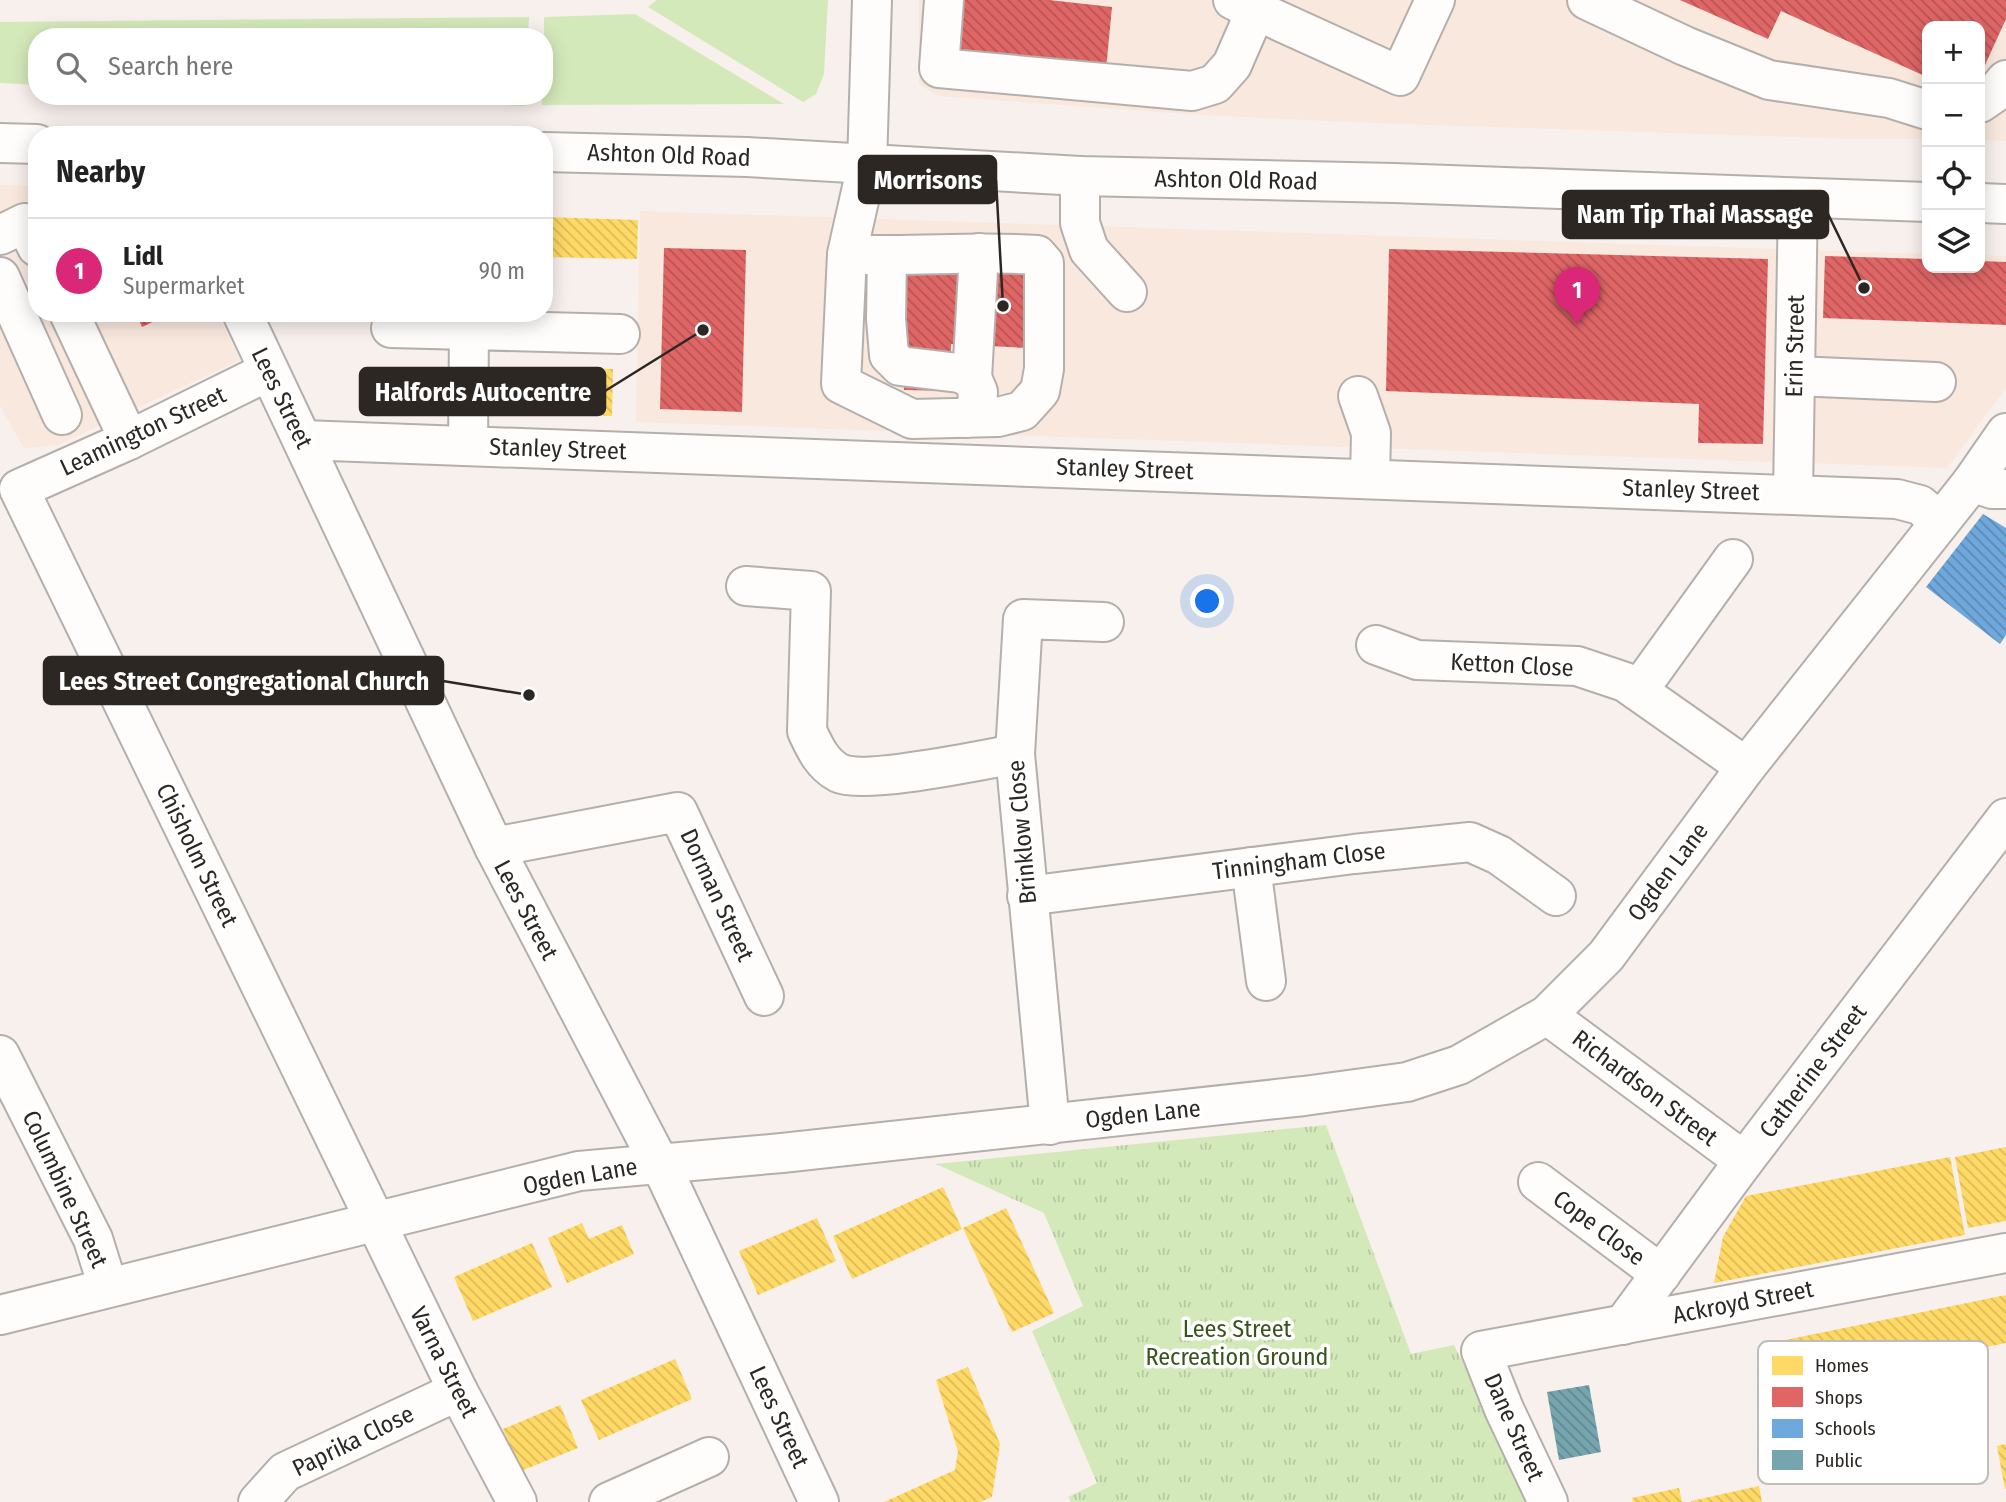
<!DOCTYPE html>
<html lang="en">
<head>
<meta charset="utf-8">
<style>
	body { margin:0; font-family:"Fira Sans Condensed",sans-serif; background:#f2f2f2; color:#222 }
	.controls { position:absolute; right:21px; top:21px; display:grid; overflow:hidden; border-radius:14px; box-shadow:0 4px 18px #0003 }
	.controls button { width:63px; height:63px; display:grid; place-items:center; padding:0; border:0; border-bottom:2px solid #e0e0e0; background:#fff; color:#222; font:35px sans-serif }
	.you { position:absolute; left:1208px; top:602px; width:24px; height:24px; margin:-18px; border:5px solid #fff; border-radius:50%; background:#1a73e8; box-shadow:0 0 0 10px #1a73e833 }
	.badge { display:grid; place-items:center; width:46px; height:46px; border-radius:50%; background:#db2777; color:#fff; font-size:23px; font-weight:700 }
	.pin { position:absolute; translate:-50% -58px; filter:drop-shadow(0 2px 4px #0008) }
	.pin::after { content:''; position:absolute; top:37px; width:24px; height:21px; background:inherit; clip-path:polygon(0 0,100% 0,50% 100%) }
	.list { margin:0; padding:0; list-style:none }
	h2 { display:flex; justify-content:space-between; align-items:center; height:91px; margin:0; padding:0 28px; font-size:30px }
	h2 small { font-size:23px; font-weight:400; color:#767676 }
	.list li { display:grid; grid-template-columns:46px 1fr auto; gap:21px; align-items:center; box-sizing:border-box; height:105px; padding:0 28px; border-top:2px solid #e0e0e0 }
	.list b { display:block; font-size:26px; white-space:nowrap }
	.list p { margin:0; font-size:23px; white-space:nowrap; color:#767676 }
	.list em { font-size:23px; font-style:normal; color:#767676 }
	.icon { flex:none; width:38px; height:38px; fill:none; stroke:currentColor; stroke-width:2; stroke-linecap:round; stroke-linejoin:round }
	.map { position:relative; flex:none; width:2006px; height:1502px; overflow:hidden }
	.search { position:absolute; background:#fff; box-shadow:0 4px 18px #0003; left:28px; top:28px; width:525px; height:77px; display:flex; align-items:center; gap:18px; box-sizing:border-box; padding:0 24px; border-radius:28px; color:#767676; font-size:26px }
	.panel { position:absolute; background:#fff; box-shadow:0 4px 18px #0003; left:28px; top:126px; width:525px; height:196px; border-radius:28px }
	.map>svg:first-child { display:block }
	.built { fill:#f9e8de }
	.grass { fill:#d4e9ba }
	.park { fill:url(#park-tufts) }
	.homes { fill:url(#homes-back-hatch) }
	.shops { fill:url(#shops-back-hatch) }
	.schools { fill:url(#schools-back-hatch) }
	.public { fill:url(#public-back-hatch) }
	.lines { fill:none; stroke-linecap:round; stroke-linejoin:round }
	.minor-casing { stroke:#b5afab; stroke-width:42 }
	.highway-casing { stroke:#b5afab; stroke-width:42 }
	.minor { stroke:#fefdfc; stroke-width:38 }
	.highway { stroke:#fefdfc; stroke-width:38 }
	.labels { text-anchor:middle; stroke-width:7; stroke-linejoin:round; paint-order:stroke }
	.street-label { font-size:24px; fill:#2d2723; stroke:#fff }
	.park-label { font-size:24px; fill:#37541b; stroke:#fff }
	.key { fill:#fff; stroke:#c0bebd; stroke-width:2 }
	.key-label { font-size:19px; fill:#2d2723 }
	.leader { fill:none; stroke:#2d2723; stroke-width:2.5 }
	.callout-dot { fill:#2d2723; stroke:#fff; stroke-width:2.5 }
	.callout { fill:#2d2723; stroke:#2d2723; stroke-width:2.5 }
	.callout-label { font-size:26px; text-anchor:middle; font-weight:bold; fill:#fff }
</style>
</head>
<body>
<div class="map">
<svg width="2006" height="1502" viewBox="0 0 2006 1502">
	<defs>
		<pattern id="park-tufts" width="24" height="20" patternUnits="userSpaceOnUse" patternTransform="scale(1.75)"><rect width="24" height="20" fill="#d4e9ba"/><path d="M3 7l-1-3M5 7V3M7 7l1-3M15 17l-1-3M17 17v-4M19 17l1-3" fill="none" stroke="#b6c8a0"/></pattern>
		<pattern id="homes-back-hatch" width="6" height="6" patternUnits="userSpaceOnUse" patternTransform="scale(1.75)"><rect width="6" height="6" fill="#ffd966"/><path d="M-1 5l2 2M0 0l6 6M5-1l2 2" fill="none" stroke="#dbba58"/></pattern>
		<pattern id="shops-back-hatch" width="6" height="6" patternUnits="userSpaceOnUse" patternTransform="scale(1.75)"><rect width="6" height="6" fill="#e06666"/><path d="M-1 5l2 2M0 0l6 6M5-1l2 2" fill="none" stroke="#b65454"/></pattern>
		<pattern id="schools-back-hatch" width="6" height="6" patternUnits="userSpaceOnUse" patternTransform="scale(1.75)"><rect width="6" height="6" fill="#6fa8dc"/><path d="M-1 5l2 2M0 0l6 6M5-1l2 2" fill="none" stroke="#5c89b2"/></pattern>
		<pattern id="public-back-hatch" width="6" height="6" patternUnits="userSpaceOnUse" patternTransform="scale(1.75)"><rect width="6" height="6" fill="#76a5af"/><path d="M-1 5l2 2M0 0l6 6M5-1l2 2" fill="none" stroke="#61868e"/></pattern>
	</defs>
	<rect width="100%" height="100%" fill="#f8f0ec"/>
	<g class="built">
		<path d="M919 0H2006V141L1980 140V26H1927V139H1855L1372 123 1201 115 938 96 919 84Z"/>
		<path d="M0 185 37 186V313H217L240 360 58 445 24 448 0 406Z"/>
		<path d="M640 211 1927 254V268H1980V255L2006 256V388L1947 468 636 422Z"/>
	</g>
	<g class="grass">
		<path d="M657 0H828L824 74 816 94 803 102 648 7Z"/>
		<path d="M635 14 784 104 542 105V96H544V17Z"/>
		<path d="M529 17 528 37H37V85L0 83V22Z"/>
		<path d="M300 96H527L526 106Z"/>
	</g>
	<path class="park" d="M1326 1125 1411 1354 1454 1345 1531 1502H1071L1068 1497 1097 1483 1032 1331 1083 1306 1044 1213 936 1164Z"/>
	<g class="homes">
		<path d="M544 217 638 220 637 259 544 257Z"/>
		<path d="M526 367 613 369 612 416 588 415V409L548 408V414L524 413Z"/>
		<path d="M2006 1147V1221L1968 1228 1955 1157Z"/>
		<path d="M1950 1157 1965 1235 1714 1283 1723 1237 1746 1196Z"/>
		<path d="M943 1187 962 1229 852 1279 833 1236Z"/>
		<path d="M1006 1208 1054 1313 1012 1332 963 1228Z"/>
		<path d="M817 1218 836 1261 758 1295 739 1251Z"/>
		<path d="M582 1223 589 1239 622 1225 634 1254 567 1283 548 1238Z"/>
		<path d="M532 1243 552 1287 473 1321 454 1277Z"/>
		<path d="M2006 1295V1343L1776 1390 1766 1344Z"/>
		<path d="M675 1359 692 1399 599 1440 581 1400Z"/>
		<path d="M968 1367 1000 1444 992 1497 980 1502H884L955 1470 958 1451 936 1380Z"/>
		<path d="M560 1405 578 1448 521 1471 503 1429Z"/>
		<path d="M2006 1444V1489H2005L1997 1446Z"/>
		<path d="M1759 1486 1762 1502H1691V1501Z"/>
		<path d="M1679 1488 1682 1502H1633L1632 1498Z"/>
	</g>
	<g class="shops">
		<path d="M964 0H1049L1112 7 1105 80 956 66Z"/>
		<path d="M1680 0H2006V19L1980 76V26H1927V77L1781 11 1768 39Z"/>
		<path d="M907 247 1033 267 1028 348 951 344 950 391 904 390Z"/>
		<path d="M664 248 746 250 742 412 660 409Z"/>
		<path d="M1389 249 1768 259 1763 444 1698 443 1699 404 1386 391Z"/>
		<path d="M1825 256 1927 259V268H1980V261L2006 262V325L1823 318Z"/>
		<path d="M136 313H172L142 327Z"/>
	</g>
	<path class="schools" d="M1983 514 2006 528V635L2000 644 1926 587Z"/>
	<path class="public" d="M1589 1385 1601 1452 1559 1460 1547 1392Z"/>
	<g class="lines">
		<g class="minor-casing">
			<g id="minor">
				<path d="M944 0 939 68 1192 91 1215 84 1232 65 1249 26 1250 8"/>
				<path d="M1233 0 1400 76 1435 0"/>
				<path d="M1587 0 1685 46 1769 80 1889 98 1927 110"/>
				<path d="M1980 103 1996 92 2006 80"/>
				<path d="M1080 176V223L1089 250 1127 292"/>
				<path d="M0 235 25 223 37 247"/>
				<path d="M847 254C911 258 974 250 1037 255L1044 263V369L1040 391 1022 411 998 417 912 419 841 384 847 254 867 165 872 0"/>
				<path d="M887 256 886 319 889 355 900 366 959 373 972 378 978 392 977 409 966 418"/>
				<path d="M0 277 62 415"/>
				<path d="M69 313 129 440"/>
				<path d="M242 313 494 847 667 1178 819 1502"/>
				<path d="M391 328 620 334"/>
				<path d="M267 372 129 440 19 489 458 1391 517 1502"/>
				<path d="M1795 376 1936 382"/>
				<path d="M972 378 979 253"/>
				<path d="M1358 396 1371 433 1370 479"/>
				<path d="M303 440 1897 499 1920 505 1940 522"/>
				<path d="M468 446 469 330"/>
				<path d="M1972 482 1992 489H2006"/>
				<path d="M1793 494 1798 198"/>
				<path d="M746 586 811 591 807 731C815 748 822 764 839 773 864 785 981 760 1015 754"/>
				<path d="M1376 645 1417 660 1577 666 1625 682 1746 767"/>
				<path d="M1638 691 1733 559"/>
				<path d="M494 847 678 812 764 996"/>
				<path d="M1251 867 1266 981"/>
				<path d="M1027 896 1354 854 1470 842 1499 855 1556 896"/>
				<path d="M1547 1015 1744 1161"/>
				<path d="M0 1055 93 1239 108 1287"/>
				<path d="M1050 1125 1015 754 1023 619 1104 622"/>
				<path d="M1538 1182 1661 1274"/>
				<path d="M0 1315 579 1171 782 1153 1304 1096 1407 1082 1459 1065 1547 1015 1606 956 1746 767 1972 482 2006 433"/>
				<path d="M1623 1325 1744 1161 2006 818"/>
				<path d="M258 1502 285 1472 458 1391"/>
				<path d="M609 1502 709 1457"/>
				<path d="M1548 1502 1504 1409 1481 1351 2006 1253"/>
			</g>
		</g>
		<g class="highway-casing">
			<g id="highway">
				<path d="M0 143 37 144"/>
				<path d="M544 152 747 157 1080 176 1394 183 1927 202"/>
				<path d="M1980 203 2006 204"/>
			</g>
		</g>
		<use href="#minor" class="minor"/>
		<use href="#highway" class="highway"/>
	</g>
	<g class="labels">
		<g class="street-label">
			<text transform="translate(669 155) rotate(2)" y="8">Ashton Old Road</text>
			<text transform="translate(1236 180) rotate(1)" y="8">Ashton Old Road</text>
			<text transform="translate(1795 346) rotate(-89)" y="8">Erin Street</text>
			<text transform="translate(282 398) rotate(64)" y="8">Lees Street</text>
			<text transform="translate(143 431) rotate(-25)" y="8">Leamington Street</text>
			<text transform="translate(558 449) rotate(2)" y="8">Stanley Street</text>
			<text transform="translate(1125 469) rotate(2)" y="8">Stanley Street</text>
			<text transform="translate(1691 490) rotate(2)" y="8">Stanley Street</text>
			<text transform="translate(1512 665) rotate(3)" y="8">Ketton Close</text>
			<text transform="translate(1022 832) rotate(-95)" y="8">Brinklow Close</text>
			<text transform="translate(197 855) rotate(64)" y="8">Chisholm Street</text>
			<text transform="translate(1299 861) rotate(-7)" y="8">Tinningham Close</text>
			<text transform="translate(1668 872) rotate(-53)" y="8">Ogden Lane</text>
			<text transform="translate(717 895) rotate(65)" y="8">Dorman Street</text>
			<text transform="translate(526 910) rotate(62)" y="8">Lees Street</text>
			<text transform="translate(1813 1071) rotate(-53)" y="8">Catherine Street</text>
			<text transform="translate(1645 1088) rotate(37)" y="8">Richardson Street</text>
			<text transform="translate(1143 1114) rotate(-6)" y="8">Ogden Lane</text>
			<text transform="translate(580 1176) rotate(-10)" y="8">Ogden Lane</text>
			<text transform="translate(65 1189) rotate(65)" y="8">Columbine Street</text>
			<text transform="translate(1599 1228) rotate(37)" y="8">Cope Close</text>
			<text transform="translate(1743 1302) rotate(-11)" y="8">Ackroyd Street</text>
			<text transform="translate(444 1362) rotate(63)" y="8">Varna Street</text>
			<text transform="translate(779 1417) rotate(65)" y="8">Lees Street</text>
			<text transform="translate(1514 1427) rotate(66)" y="8">Dane Street</text>
			<text transform="translate(353 1441) rotate(-26)" y="8">Paprika Close</text>
		</g>
		<g class="park-label">
			<text x="1237" y="1337">Lees Street<tspan x="1237" dy="28">Recreation Ground</tspan></text>
		</g>
	</g>
	<rect x="1758" y="1341" width="230" height="143" rx="10" class="key"/>
	<rect x="1772" y="1356" width="31" height="19" fill="#ffd966"/>
	<rect x="1772" y="1387" width="31" height="20" fill="#e06666"/>
	<rect x="1772" y="1419" width="31" height="19" fill="#6fa8dc"/>
	<rect x="1772" y="1450" width="31" height="20" fill="#76a5af"/>
	<g class="key-label">
		<text x="1815" y="1372">Homes</text>
		<text x="1815" y="1404">Shops</text>
		<text x="1815" y="1435">Schools</text>
		<text x="1815" y="1467">Public</text>
	</g>
	<path class="leader" d="M1003 306L996 180M1864 288L1828 214M703 330L605 391M529 695L443 681"/>
	<g class="callout-dot">
		<circle cx="1003" cy="306" r="7"/>
		<circle cx="1864" cy="288" r="7"/>
		<circle cx="703" cy="330" r="7"/>
		<circle cx="529" cy="695" r="7"/>
	</g>
	<g class="callout">
		<rect x="859" y="156" width="137" height="47" rx="7"/>
		<rect x="1563" y="191" width="265" height="47" rx="7"/>
		<rect x="360" y="368" width="245" height="47" rx="7"/>
		<rect x="44" y="657" width="399" height="47" rx="7"/>
	</g>
	<g class="callout-label">
		<text x="928" y="189">Morrisons</text>
		<text x="1695" y="223">Nam Tip Thai Massage</text>
		<text x="483" y="401">Halfords Autocentre</text>
		<text x="244" y="690">Lees Street Congregational Church</text>
	</g>
</svg>
<div class="controls">
<button>+</button>
<button>−</button>
<button><svg class="icon" aria-label="locate" viewBox="0 0 24 24"><circle cx="12" cy="12" r="6"/><path d="M12 2v4M12 18v4M2 12h4M18 12h4"/></svg></button>
<button><svg class="icon" aria-label="layers" viewBox="0 0 24 24"><path d="M12 4l9 5-9 5-9-5zM3 14l9 5 9-5"/></svg></button>
</div>
<div class="you"></div>
<div class="pin badge" style="left:1577px;top:325px">1</div>
<div class="search"><svg class="icon" aria-label="search" viewBox="0 0 24 24"><circle cx="10" cy="10" r="6"/><path d="M15 15l6 6"/></svg>Search here</div>
<section class="panel">
<h2>Nearby<small></small></h2>
<ul class="list">
<li><span class="badge">1</span><div><b>Lidl</b><p>Supermarket</p></div><em>90 m</em></li>
</ul>
</section>
</div>
</body>
</html>
